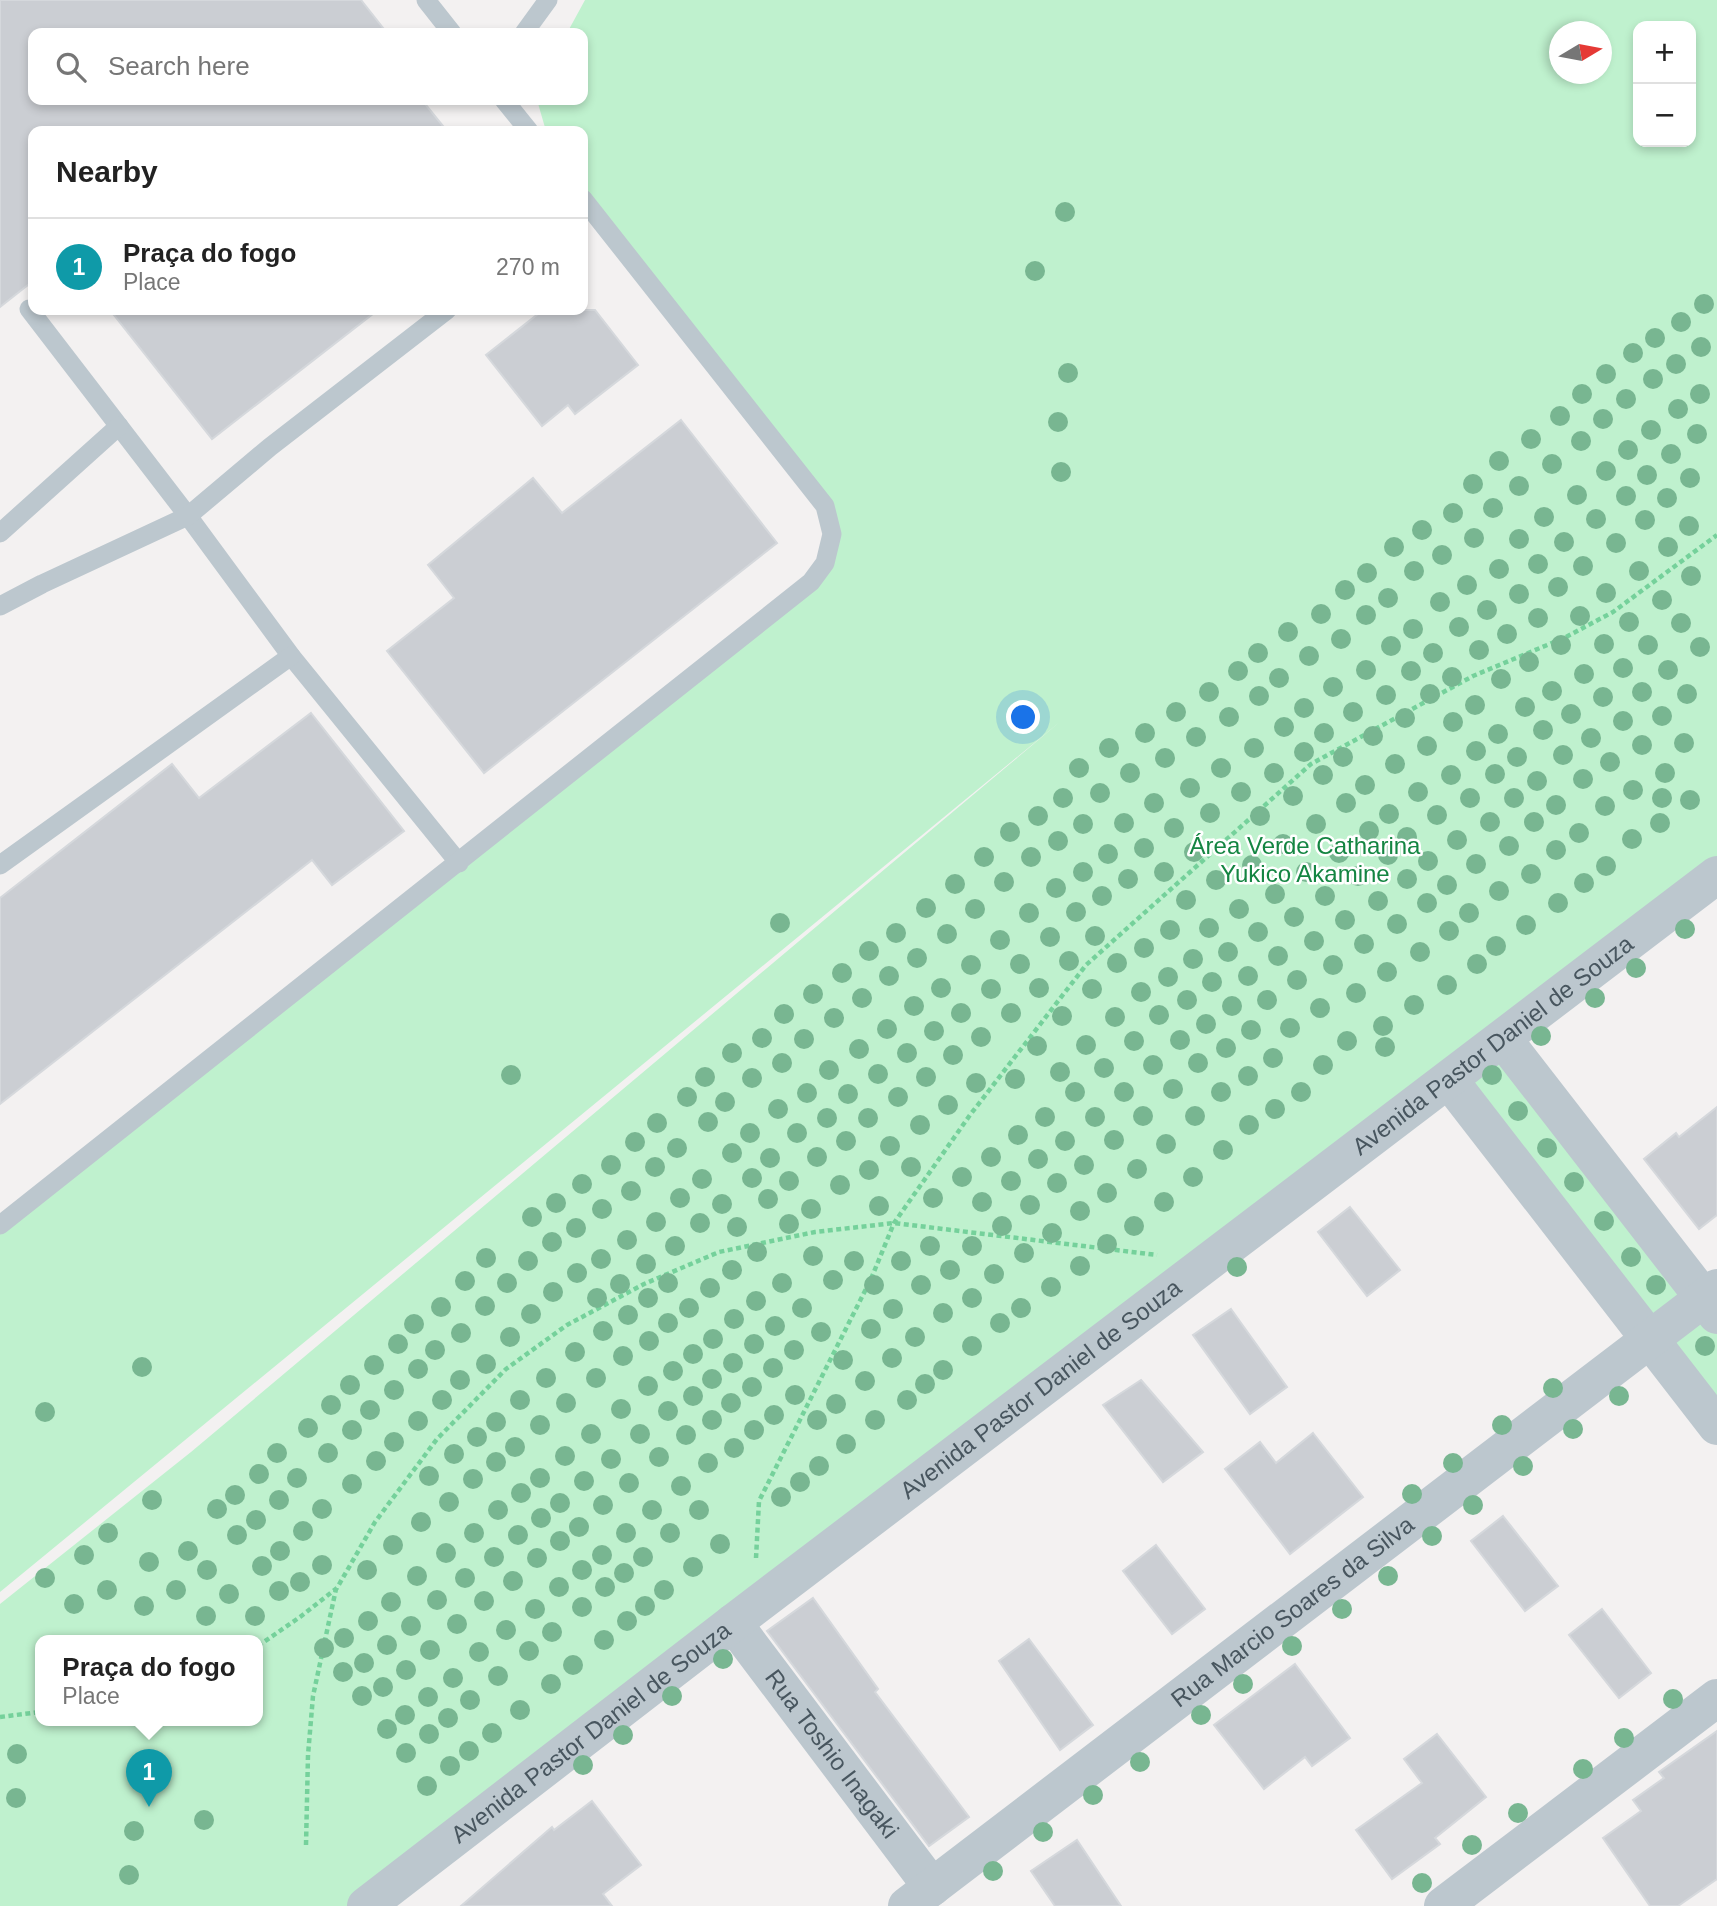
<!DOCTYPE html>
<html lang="en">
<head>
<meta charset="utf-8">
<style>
	body { margin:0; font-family:Helvetica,sans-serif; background:#f6f6f6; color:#222 }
	.controls { position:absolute; right:21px; top:21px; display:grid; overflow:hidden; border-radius:14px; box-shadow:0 4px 10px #0003 }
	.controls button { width:63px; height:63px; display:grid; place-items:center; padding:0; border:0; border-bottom:2px solid #e0e0e0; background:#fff; color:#222; font:35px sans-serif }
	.compass { position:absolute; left:1549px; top:21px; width:63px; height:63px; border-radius:50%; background:#fff; box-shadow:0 4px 10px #0003; rotate:80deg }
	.you { position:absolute; left:1024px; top:718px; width:24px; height:24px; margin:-18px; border:5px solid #fff; border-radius:50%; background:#1a73e8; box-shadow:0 0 0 10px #1a73e833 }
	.badge { display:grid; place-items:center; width:46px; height:46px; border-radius:50%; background:#7c3aed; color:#fff; font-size:23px; font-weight:700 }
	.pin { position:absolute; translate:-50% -58px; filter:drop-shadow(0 2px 4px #0008) }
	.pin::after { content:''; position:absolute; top:37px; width:24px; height:21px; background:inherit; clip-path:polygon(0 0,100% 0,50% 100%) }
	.popup { position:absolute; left:35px; top:1635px; width:228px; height:91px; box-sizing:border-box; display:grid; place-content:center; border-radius:14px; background:#fff; filter:drop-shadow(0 2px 5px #0005); font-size:23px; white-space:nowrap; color:#767676 }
	.popup b { font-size:26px; color:#222 }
	.popup::after { content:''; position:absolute; left:50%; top:100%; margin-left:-14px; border:14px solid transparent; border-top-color:#fff }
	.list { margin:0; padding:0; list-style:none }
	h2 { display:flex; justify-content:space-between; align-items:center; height:91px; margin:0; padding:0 28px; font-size:30px }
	h2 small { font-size:23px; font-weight:400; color:#767676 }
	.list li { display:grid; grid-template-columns:46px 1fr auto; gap:21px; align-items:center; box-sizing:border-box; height:98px; padding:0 28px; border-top:2px solid #e0e0e0 }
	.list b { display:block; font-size:26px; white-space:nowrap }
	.list p { margin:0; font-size:23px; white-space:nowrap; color:#767676 }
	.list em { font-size:23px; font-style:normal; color:#767676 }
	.icon { flex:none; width:38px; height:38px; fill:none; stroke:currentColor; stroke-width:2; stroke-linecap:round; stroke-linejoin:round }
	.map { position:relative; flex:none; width:1717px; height:1906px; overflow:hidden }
	.search { position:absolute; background:#fff; box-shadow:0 4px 10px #0003; left:28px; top:28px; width:560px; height:77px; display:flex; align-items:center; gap:18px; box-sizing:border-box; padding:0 24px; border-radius:14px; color:#767676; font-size:26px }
	.panel { position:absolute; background:#fff; box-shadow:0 4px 10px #0003; left:28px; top:126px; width:560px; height:189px; border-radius:14px }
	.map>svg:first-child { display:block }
	.green { fill:#bff1ce; fill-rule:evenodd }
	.building { fill:#cbced3; stroke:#d5d8dc; stroke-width:2 }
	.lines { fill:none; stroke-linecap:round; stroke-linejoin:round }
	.path { stroke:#75d19b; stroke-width:4.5; stroke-dasharray:5 3.5; stroke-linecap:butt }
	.service { stroke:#bcc7ce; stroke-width:19 }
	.minor { stroke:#bcc7ce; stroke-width:38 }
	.tree { fill:#78b691 }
	.labels { text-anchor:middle; stroke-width:5; stroke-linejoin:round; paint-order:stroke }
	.park-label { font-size:24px; fill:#148542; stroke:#fff }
	.street-label { font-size:24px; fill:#48565f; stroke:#fff }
</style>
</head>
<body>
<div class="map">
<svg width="1717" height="1906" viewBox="0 0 1717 1906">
	<rect width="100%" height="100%" fill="#f3f1f1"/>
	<path class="green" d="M585 0H1717V875L1503 1039 1717 1315V1426L1448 1080 366 1906H0V1604L191 1452 1061 721 0 1592V1225L825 563 824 505 583 199V131H546L537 100H583V33H567ZM1638 26H1691V142H1638ZM1560 32H1602V74H1560ZM40 1641H258V1721H40Z"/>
	<g class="building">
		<path d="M0 0H361L387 33H33V100H422L447 131H33V281L0 307Z"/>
		<path d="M110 310H378L212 439Z"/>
		<path d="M543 310H595L638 365 575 414 568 405 542 426 486 355Z"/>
		<path d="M681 420 777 543 484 773 387 651 454 598 428 565 533 478 562 513Z"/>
		<path d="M311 713 404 831 332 885 312 860 0 1104V898L172 764 199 798Z"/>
		<path d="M1717 1107V1215L1699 1229 1644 1159 1676 1133 1679 1137Z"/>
		<path d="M1350 1207 1400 1270 1367 1296 1318 1232Z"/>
		<path d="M1231 1309 1287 1387 1250 1414 1193 1335Z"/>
		<path d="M1141 1380 1203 1452 1163 1482 1103 1405Z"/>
		<path d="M1313 1433 1363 1497 1290 1554 1225 1469 1260 1442 1276 1463Z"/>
		<path d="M1503 1516 1558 1586 1525 1611 1471 1541Z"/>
		<path d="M1156 1545 1205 1609 1172 1634 1123 1571Z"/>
		<path d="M813 1598 878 1689 875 1692 969 1817 929 1846 767 1631Z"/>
		<path d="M1602 1609 1651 1673 1619 1698 1569 1635Z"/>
		<path d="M1029 1639 1093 1725 1060 1750 999 1661Z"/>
		<path d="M1295 1664 1350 1738 1312 1766 1305 1757 1264 1789 1214 1725Z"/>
		<path d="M1717 1731V1879L1678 1906H1650L1603 1838 1641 1811 1633 1800 1664 1778 1659 1772Z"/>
		<path d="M1437 1734 1486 1797 1435 1838 1440 1844 1392 1879 1356 1830 1422 1783 1404 1759Z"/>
		<path d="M592 1801 641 1865 603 1894 612 1906H461L552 1827 554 1830Z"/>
		<path d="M1077 1840 1121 1906H1055L1031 1871Z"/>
	</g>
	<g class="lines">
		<g class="path">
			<path d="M756 1558 759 1501 871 1279 894 1223 970 1115 1086 965 1311 764 1473 676 1564 638 1613 612 1717 535"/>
			<path d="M258 1646 300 1617 337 1588 375 1522 437 1439 506 1369 567 1325 644 1284 719 1252 815 1232 894 1223 1157 1255"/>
			<path d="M0 1717 40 1712"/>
			<path d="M306 1845 308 1755 313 1696 336 1589"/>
		</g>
		<g class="service">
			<path d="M426 0 452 33"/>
			<path d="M524 33 548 0"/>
			<path d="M504 100 529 131"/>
			<path d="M29 309 188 516 291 656 459 863"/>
			<path d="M0 533 119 426"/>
			<path d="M0 606 42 584 188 516 270 447 447 310"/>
			<path d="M0 865 291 656"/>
			<path d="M0 1225 811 582 825 563 832 534 825 506 583 199"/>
		</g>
		<g class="minor">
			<path d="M1503 1039 1717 1315"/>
			<path d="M1449 1080 1717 1426"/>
			<path id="s1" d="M733 1623 932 1887"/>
			<path id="s2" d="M366 1906 733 1623 1717 875"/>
			<path id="s3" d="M907 1906 1717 1288"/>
			<path d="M1443 1906 1717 1698"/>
		</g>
	</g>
	<g class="tree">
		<circle cx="1065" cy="212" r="10"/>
		<circle cx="1035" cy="271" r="10"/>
		<circle cx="1704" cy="304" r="10"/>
		<circle cx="1681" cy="322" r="10"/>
		<circle cx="1655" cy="338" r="10"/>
		<circle cx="1701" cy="347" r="10"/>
		<circle cx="1633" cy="353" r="10"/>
		<circle cx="1676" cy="364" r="10"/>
		<circle cx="1068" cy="373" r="10"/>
		<circle cx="1606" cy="374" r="10"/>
		<circle cx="1653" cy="379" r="10"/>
		<circle cx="1582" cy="394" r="10"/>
		<circle cx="1700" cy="394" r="10"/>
		<circle cx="1626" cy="399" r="10"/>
		<circle cx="1678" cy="409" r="10"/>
		<circle cx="1560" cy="416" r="10"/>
		<circle cx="1603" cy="419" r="10"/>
		<circle cx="1058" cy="422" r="10"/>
		<circle cx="1651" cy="430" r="10"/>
		<circle cx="1697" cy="434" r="10"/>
		<circle cx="1531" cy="439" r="10"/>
		<circle cx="1581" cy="441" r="10"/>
		<circle cx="1628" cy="450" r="10"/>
		<circle cx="1671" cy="454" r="10"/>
		<circle cx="1499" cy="461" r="10"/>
		<circle cx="1552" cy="464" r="10"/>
		<circle cx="1606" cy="471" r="10"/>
		<circle cx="1061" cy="472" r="10"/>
		<circle cx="1647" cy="475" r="10"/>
		<circle cx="1690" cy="478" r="10"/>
		<circle cx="1473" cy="484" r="10"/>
		<circle cx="1519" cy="486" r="10"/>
		<circle cx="1577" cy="495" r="10"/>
		<circle cx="1626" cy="496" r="10"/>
		<circle cx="1667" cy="498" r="10"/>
		<circle cx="1493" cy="508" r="10"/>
		<circle cx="1453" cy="513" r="10"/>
		<circle cx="1544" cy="517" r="10"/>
		<circle cx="1596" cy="519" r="10"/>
		<circle cx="1645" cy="520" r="10"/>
		<circle cx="1689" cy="526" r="10"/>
		<circle cx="1422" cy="530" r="10"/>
		<circle cx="1474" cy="538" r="10"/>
		<circle cx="1519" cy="539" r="10"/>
		<circle cx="1564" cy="542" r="10"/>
		<circle cx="1616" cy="543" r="10"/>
		<circle cx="1394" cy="547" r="10"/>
		<circle cx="1668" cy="547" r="10"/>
		<circle cx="1442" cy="555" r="10"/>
		<circle cx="1538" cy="564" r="10"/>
		<circle cx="1583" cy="566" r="10"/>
		<circle cx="1499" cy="569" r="10"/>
		<circle cx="1414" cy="571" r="10"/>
		<circle cx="1639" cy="571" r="10"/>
		<circle cx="1367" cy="573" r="10"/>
		<circle cx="1691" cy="576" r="10"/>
		<circle cx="1467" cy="585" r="10"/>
		<circle cx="1558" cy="587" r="10"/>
		<circle cx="1345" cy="590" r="10"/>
		<circle cx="1606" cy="593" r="10"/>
		<circle cx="1519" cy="594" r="10"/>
		<circle cx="1388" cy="598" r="10"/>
		<circle cx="1662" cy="600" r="10"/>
		<circle cx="1440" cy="602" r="10"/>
		<circle cx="1487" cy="610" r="10"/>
		<circle cx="1321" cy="614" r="10"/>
		<circle cx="1366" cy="615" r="10"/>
		<circle cx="1580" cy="616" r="10"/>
		<circle cx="1538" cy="618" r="10"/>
		<circle cx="1629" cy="622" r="10"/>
		<circle cx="1681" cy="623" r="10"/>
		<circle cx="1459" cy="627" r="10"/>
		<circle cx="1413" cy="629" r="10"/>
		<circle cx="1288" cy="632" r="10"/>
		<circle cx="1507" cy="634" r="10"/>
		<circle cx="1341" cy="639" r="10"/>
		<circle cx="1604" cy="644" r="10"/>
		<circle cx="1561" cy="645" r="10"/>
		<circle cx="1648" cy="645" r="10"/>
		<circle cx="1391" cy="646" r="10"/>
		<circle cx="1700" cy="647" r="10"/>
		<circle cx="1479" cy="650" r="10"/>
		<circle cx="1258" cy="653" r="10"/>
		<circle cx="1433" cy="653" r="10"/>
		<circle cx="1309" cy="656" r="10"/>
		<circle cx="1529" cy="662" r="10"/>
		<circle cx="1623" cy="668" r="10"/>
		<circle cx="1366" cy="670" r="10"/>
		<circle cx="1668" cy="670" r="10"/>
		<circle cx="1238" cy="671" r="10"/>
		<circle cx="1411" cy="671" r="10"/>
		<circle cx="1584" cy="674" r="10"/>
		<circle cx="1452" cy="677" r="10"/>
		<circle cx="1279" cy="678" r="10"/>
		<circle cx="1501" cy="679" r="10"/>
		<circle cx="1333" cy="687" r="10"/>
		<circle cx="1552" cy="691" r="10"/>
		<circle cx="1209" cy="692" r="10"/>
		<circle cx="1642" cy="692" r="10"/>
		<circle cx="1430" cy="694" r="10"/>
		<circle cx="1687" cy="694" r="10"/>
		<circle cx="1386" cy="695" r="10"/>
		<circle cx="1259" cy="696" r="10"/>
		<circle cx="1603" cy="697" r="10"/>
		<circle cx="1475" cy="705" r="10"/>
		<circle cx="1525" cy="707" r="10"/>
		<circle cx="1304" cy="708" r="10"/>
		<circle cx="1176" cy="712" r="10"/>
		<circle cx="1353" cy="712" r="10"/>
		<circle cx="1571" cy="714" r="10"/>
		<circle cx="1662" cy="716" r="10"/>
		<circle cx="1229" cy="717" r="10"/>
		<circle cx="1405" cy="718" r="10"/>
		<circle cx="1623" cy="721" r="10"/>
		<circle cx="1453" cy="722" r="10"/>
		<circle cx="1284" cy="727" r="10"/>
		<circle cx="1543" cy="730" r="10"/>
		<circle cx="1145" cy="733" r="10"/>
		<circle cx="1324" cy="733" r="10"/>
		<circle cx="1498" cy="734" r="10"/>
		<circle cx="1373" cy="736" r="10"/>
		<circle cx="1196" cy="737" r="10"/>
		<circle cx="1591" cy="738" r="10"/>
		<circle cx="1684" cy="743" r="10"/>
		<circle cx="1642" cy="745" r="10"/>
		<circle cx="1427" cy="746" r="10"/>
		<circle cx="1109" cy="748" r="10"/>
		<circle cx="1254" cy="748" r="10"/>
		<circle cx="1476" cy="751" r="10"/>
		<circle cx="1304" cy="752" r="10"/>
		<circle cx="1563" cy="755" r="10"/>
		<circle cx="1343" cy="757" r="10"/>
		<circle cx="1517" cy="757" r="10"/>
		<circle cx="1165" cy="758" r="10"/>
		<circle cx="1610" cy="762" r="10"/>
		<circle cx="1395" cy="764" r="10"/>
		<circle cx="1079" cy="768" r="10"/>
		<circle cx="1221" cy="768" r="10"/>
		<circle cx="1130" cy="773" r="10"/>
		<circle cx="1274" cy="773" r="10"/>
		<circle cx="1665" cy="773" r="10"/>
		<circle cx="1495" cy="774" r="10"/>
		<circle cx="1323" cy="775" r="10"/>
		<circle cx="1451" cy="775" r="10"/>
		<circle cx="1583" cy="779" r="10"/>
		<circle cx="1537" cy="781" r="10"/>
		<circle cx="1365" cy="785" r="10"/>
		<circle cx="1190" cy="788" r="10"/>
		<circle cx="1633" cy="790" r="10"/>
		<circle cx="1241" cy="792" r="10"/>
		<circle cx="1418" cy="792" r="10"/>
		<circle cx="1100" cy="793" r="10"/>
		<circle cx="1293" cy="796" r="10"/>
		<circle cx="1063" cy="798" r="10"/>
		<circle cx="1470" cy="798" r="10"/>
		<circle cx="1514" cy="798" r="10"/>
		<circle cx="1662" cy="798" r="10"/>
		<circle cx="1690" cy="800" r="10"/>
		<circle cx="1154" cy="803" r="10"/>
		<circle cx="1346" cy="803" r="10"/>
		<circle cx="1556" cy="805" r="10"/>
		<circle cx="1605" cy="806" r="10"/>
		<circle cx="1210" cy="813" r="10"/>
		<circle cx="1389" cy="814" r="10"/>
		<circle cx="1437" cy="815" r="10"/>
		<circle cx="1038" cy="816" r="10"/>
		<circle cx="1260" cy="816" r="10"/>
		<circle cx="1490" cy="822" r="10"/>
		<circle cx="1534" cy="822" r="10"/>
		<circle cx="1124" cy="823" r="10"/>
		<circle cx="1660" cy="823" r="10"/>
		<circle cx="1083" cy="824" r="10"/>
		<circle cx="1316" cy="824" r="10"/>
		<circle cx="1174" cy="828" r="10"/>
		<circle cx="1369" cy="831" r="10"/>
		<circle cx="1010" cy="832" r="10"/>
		<circle cx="1579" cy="833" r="10"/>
		<circle cx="1407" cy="837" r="10"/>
		<circle cx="1632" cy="839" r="10"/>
		<circle cx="1457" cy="840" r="10"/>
		<circle cx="1058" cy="841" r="10"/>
		<circle cx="1283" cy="844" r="10"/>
		<circle cx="1509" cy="846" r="10"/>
		<circle cx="1144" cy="848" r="10"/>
		<circle cx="1556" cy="850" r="10"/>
		<circle cx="1194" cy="852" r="10"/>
		<circle cx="1339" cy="853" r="10"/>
		<circle cx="1108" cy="854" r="10"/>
		<circle cx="1388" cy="855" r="10"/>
		<circle cx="984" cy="857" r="10"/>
		<circle cx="1031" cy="857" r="10"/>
		<circle cx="1428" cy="861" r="10"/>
		<circle cx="1476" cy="864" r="10"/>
		<circle cx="1252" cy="865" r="10"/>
		<circle cx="1606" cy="866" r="10"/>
		<circle cx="1083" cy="872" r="10"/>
		<circle cx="1164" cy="872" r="10"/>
		<circle cx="1306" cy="872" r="10"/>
		<circle cx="1531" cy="874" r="10"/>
		<circle cx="1358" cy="876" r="10"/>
		<circle cx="1128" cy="879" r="10"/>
		<circle cx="1407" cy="879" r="10"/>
		<circle cx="1216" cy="880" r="10"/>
		<circle cx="1004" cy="882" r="10"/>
		<circle cx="1584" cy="883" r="10"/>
		<circle cx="955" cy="884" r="10"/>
		<circle cx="1447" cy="885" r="10"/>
		<circle cx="1056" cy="888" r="10"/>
		<circle cx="1499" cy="891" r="10"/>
		<circle cx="1275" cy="894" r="10"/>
		<circle cx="1102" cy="896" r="10"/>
		<circle cx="1325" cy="896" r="10"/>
		<circle cx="1186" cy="900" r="10"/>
		<circle cx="1378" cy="901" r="10"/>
		<circle cx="1427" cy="903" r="10"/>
		<circle cx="1558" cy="903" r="10"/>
		<circle cx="926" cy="908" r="10"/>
		<circle cx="975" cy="909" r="10"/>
		<circle cx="1239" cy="909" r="10"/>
		<circle cx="1076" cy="912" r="10"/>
		<circle cx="1029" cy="913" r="10"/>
		<circle cx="1469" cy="913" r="10"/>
		<circle cx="1294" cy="917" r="10"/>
		<circle cx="1345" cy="920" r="10"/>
		<circle cx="780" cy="923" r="10"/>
		<circle cx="1397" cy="924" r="10"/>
		<circle cx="1526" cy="925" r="10"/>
		<circle cx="1209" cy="928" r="10"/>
		<circle cx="1685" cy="929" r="10"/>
		<circle cx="1170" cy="930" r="10"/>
		<circle cx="1449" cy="931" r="10"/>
		<circle cx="1258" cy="932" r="10"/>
		<circle cx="896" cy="933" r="10"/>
		<circle cx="947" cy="934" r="10"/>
		<circle cx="1095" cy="936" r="10"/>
		<circle cx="1050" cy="937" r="10"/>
		<circle cx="1000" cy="940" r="10"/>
		<circle cx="1314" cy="941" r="10"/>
		<circle cx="1364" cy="944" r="10"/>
		<circle cx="1496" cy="946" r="10"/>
		<circle cx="1144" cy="948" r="10"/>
		<circle cx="869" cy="951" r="10"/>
		<circle cx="1228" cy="952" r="10"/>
		<circle cx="1420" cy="952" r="10"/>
		<circle cx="1278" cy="956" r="10"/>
		<circle cx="917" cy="958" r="10"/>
		<circle cx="1193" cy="959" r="10"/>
		<circle cx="1069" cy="961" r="10"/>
		<circle cx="1117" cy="963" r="10"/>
		<circle cx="1020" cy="964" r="10"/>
		<circle cx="1477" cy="964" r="10"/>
		<circle cx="971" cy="965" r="10"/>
		<circle cx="1333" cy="965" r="10"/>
		<circle cx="1636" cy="968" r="10"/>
		<circle cx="1387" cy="972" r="10"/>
		<circle cx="842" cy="973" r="10"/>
		<circle cx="889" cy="976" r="10"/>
		<circle cx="1248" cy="976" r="10"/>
		<circle cx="1168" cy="977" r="10"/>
		<circle cx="1297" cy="980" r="10"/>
		<circle cx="1212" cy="982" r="10"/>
		<circle cx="1447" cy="985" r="10"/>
		<circle cx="941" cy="988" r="10"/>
		<circle cx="1039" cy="988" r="10"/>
		<circle cx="991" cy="989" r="10"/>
		<circle cx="1092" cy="989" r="10"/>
		<circle cx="1141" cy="992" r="10"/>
		<circle cx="1356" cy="993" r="10"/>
		<circle cx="813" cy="994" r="10"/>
		<circle cx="862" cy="998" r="10"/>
		<circle cx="1595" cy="998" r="10"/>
		<circle cx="1187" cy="1000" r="10"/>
		<circle cx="1267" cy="1000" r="10"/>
		<circle cx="1414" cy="1005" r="10"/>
		<circle cx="914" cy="1006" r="10"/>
		<circle cx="1232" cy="1006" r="10"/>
		<circle cx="1320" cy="1008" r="10"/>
		<circle cx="961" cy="1013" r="10"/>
		<circle cx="1011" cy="1013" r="10"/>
		<circle cx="784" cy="1014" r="10"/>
		<circle cx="1159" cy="1015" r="10"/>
		<circle cx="1062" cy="1016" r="10"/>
		<circle cx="1115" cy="1017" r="10"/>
		<circle cx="834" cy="1018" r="10"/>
		<circle cx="1206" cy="1024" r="10"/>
		<circle cx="1383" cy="1026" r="10"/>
		<circle cx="1290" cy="1028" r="10"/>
		<circle cx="887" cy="1029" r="10"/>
		<circle cx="1251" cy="1030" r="10"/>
		<circle cx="934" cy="1031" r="10"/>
		<circle cx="1541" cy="1036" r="10"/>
		<circle cx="981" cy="1037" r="10"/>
		<circle cx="762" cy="1038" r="10"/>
		<circle cx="804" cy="1039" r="10"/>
		<circle cx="1180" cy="1040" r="10"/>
		<circle cx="1134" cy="1041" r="10"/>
		<circle cx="1347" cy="1041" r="10"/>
		<circle cx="1086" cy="1045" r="10"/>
		<circle cx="1037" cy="1046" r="10"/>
		<circle cx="1385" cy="1047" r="10"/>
		<circle cx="1226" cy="1048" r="10"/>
		<circle cx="859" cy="1049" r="10"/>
		<circle cx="732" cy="1053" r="10"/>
		<circle cx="907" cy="1053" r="10"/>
		<circle cx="953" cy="1055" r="10"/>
		<circle cx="1273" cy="1058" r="10"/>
		<circle cx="782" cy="1063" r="10"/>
		<circle cx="1198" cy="1063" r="10"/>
		<circle cx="1153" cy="1065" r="10"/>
		<circle cx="1323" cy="1065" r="10"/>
		<circle cx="1104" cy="1068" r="10"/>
		<circle cx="829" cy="1070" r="10"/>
		<circle cx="1060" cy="1072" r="10"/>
		<circle cx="878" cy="1074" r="10"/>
		<circle cx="511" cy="1075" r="10"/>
		<circle cx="1492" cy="1075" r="10"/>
		<circle cx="1248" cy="1076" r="10"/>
		<circle cx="705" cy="1077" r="10"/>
		<circle cx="926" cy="1077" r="10"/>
		<circle cx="752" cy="1078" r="10"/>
		<circle cx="1015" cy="1079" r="10"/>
		<circle cx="976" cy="1083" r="10"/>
		<circle cx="1173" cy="1089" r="10"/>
		<circle cx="1075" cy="1092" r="10"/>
		<circle cx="1124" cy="1092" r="10"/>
		<circle cx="1221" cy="1092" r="10"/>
		<circle cx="1301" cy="1092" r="10"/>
		<circle cx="807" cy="1093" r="10"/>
		<circle cx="848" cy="1094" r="10"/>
		<circle cx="687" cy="1097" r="10"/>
		<circle cx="898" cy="1097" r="10"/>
		<circle cx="725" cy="1102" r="10"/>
		<circle cx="948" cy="1105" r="10"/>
		<circle cx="778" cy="1109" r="10"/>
		<circle cx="1275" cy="1109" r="10"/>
		<circle cx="1518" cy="1111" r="10"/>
		<circle cx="1143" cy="1116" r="10"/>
		<circle cx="1195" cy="1116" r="10"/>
		<circle cx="1045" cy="1117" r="10"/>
		<circle cx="1095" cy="1117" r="10"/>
		<circle cx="827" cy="1118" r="10"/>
		<circle cx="868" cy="1118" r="10"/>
		<circle cx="708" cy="1122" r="10"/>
		<circle cx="657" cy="1123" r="10"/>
		<circle cx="920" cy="1125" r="10"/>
		<circle cx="1249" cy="1125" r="10"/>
		<circle cx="750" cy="1133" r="10"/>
		<circle cx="797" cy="1133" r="10"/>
		<circle cx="1018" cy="1135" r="10"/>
		<circle cx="1114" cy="1140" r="10"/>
		<circle cx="846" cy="1141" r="10"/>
		<circle cx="1065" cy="1141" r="10"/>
		<circle cx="635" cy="1142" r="10"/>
		<circle cx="1166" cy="1144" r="10"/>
		<circle cx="890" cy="1146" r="10"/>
		<circle cx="677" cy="1148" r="10"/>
		<circle cx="1547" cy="1148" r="10"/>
		<circle cx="1223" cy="1150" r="10"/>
		<circle cx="732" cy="1153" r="10"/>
		<circle cx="817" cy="1157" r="10"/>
		<circle cx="991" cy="1157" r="10"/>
		<circle cx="770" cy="1158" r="10"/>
		<circle cx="1038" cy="1159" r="10"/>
		<circle cx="611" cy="1165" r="10"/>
		<circle cx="1084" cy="1165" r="10"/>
		<circle cx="655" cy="1167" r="10"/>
		<circle cx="911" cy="1167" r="10"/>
		<circle cx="1137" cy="1169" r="10"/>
		<circle cx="869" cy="1170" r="10"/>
		<circle cx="962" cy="1177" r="10"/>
		<circle cx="1193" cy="1177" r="10"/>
		<circle cx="752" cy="1178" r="10"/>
		<circle cx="702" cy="1179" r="10"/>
		<circle cx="789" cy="1181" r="10"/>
		<circle cx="1011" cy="1181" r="10"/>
		<circle cx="1574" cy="1182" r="10"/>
		<circle cx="1057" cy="1183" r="10"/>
		<circle cx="582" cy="1184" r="10"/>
		<circle cx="840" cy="1185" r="10"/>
		<circle cx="631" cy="1191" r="10"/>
		<circle cx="1107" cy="1193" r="10"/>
		<circle cx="680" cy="1198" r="10"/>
		<circle cx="933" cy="1198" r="10"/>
		<circle cx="768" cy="1199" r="10"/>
		<circle cx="982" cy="1202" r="10"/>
		<circle cx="1164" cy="1202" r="10"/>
		<circle cx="556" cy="1203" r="10"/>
		<circle cx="722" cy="1204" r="10"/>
		<circle cx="1030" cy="1205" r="10"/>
		<circle cx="879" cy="1206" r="10"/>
		<circle cx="602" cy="1209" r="10"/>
		<circle cx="811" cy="1209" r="10"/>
		<circle cx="1080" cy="1211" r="10"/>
		<circle cx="532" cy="1217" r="10"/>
		<circle cx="1604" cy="1221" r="10"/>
		<circle cx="656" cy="1222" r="10"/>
		<circle cx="700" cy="1223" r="10"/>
		<circle cx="789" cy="1224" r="10"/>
		<circle cx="1002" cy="1226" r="10"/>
		<circle cx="1134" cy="1226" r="10"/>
		<circle cx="737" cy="1227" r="10"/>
		<circle cx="576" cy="1228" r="10"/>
		<circle cx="1052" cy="1233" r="10"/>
		<circle cx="627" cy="1240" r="10"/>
		<circle cx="552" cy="1242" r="10"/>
		<circle cx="1107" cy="1244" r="10"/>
		<circle cx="675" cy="1246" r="10"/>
		<circle cx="930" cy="1246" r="10"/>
		<circle cx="972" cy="1246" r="10"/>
		<circle cx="757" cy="1252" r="10"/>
		<circle cx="1024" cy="1253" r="10"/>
		<circle cx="813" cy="1256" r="10"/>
		<circle cx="1631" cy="1257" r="10"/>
		<circle cx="486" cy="1258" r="10"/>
		<circle cx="601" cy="1259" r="10"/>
		<circle cx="528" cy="1261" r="10"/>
		<circle cx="854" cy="1261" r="10"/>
		<circle cx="901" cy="1261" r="10"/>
		<circle cx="646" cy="1264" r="10"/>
		<circle cx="1080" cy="1266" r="10"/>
		<circle cx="1237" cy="1267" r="10"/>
		<circle cx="732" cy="1270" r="10"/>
		<circle cx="950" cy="1270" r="10"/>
		<circle cx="577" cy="1273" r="10"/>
		<circle cx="994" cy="1274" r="10"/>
		<circle cx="833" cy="1280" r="10"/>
		<circle cx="465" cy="1281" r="10"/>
		<circle cx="507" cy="1283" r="10"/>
		<circle cx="668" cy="1283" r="10"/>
		<circle cx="782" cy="1283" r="10"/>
		<circle cx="620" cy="1284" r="10"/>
		<circle cx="874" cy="1285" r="10"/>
		<circle cx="921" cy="1285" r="10"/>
		<circle cx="1656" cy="1285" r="10"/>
		<circle cx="1051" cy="1287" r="10"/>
		<circle cx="710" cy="1288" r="10"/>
		<circle cx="553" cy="1292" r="10"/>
		<circle cx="597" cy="1298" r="10"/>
		<circle cx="648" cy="1298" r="10"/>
		<circle cx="972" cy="1298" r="10"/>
		<circle cx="756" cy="1301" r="10"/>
		<circle cx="485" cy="1306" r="10"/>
		<circle cx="441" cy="1307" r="10"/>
		<circle cx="689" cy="1308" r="10"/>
		<circle cx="802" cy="1308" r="10"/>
		<circle cx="1021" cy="1308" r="10"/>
		<circle cx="893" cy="1309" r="10"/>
		<circle cx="943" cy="1313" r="10"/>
		<circle cx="531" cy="1314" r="10"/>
		<circle cx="628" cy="1315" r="10"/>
		<circle cx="734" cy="1319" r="10"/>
		<circle cx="668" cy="1323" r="10"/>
		<circle cx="1000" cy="1323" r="10"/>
		<circle cx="414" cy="1324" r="10"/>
		<circle cx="775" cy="1326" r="10"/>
		<circle cx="871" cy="1329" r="10"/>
		<circle cx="603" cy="1331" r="10"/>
		<circle cx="821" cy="1332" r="10"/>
		<circle cx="461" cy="1333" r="10"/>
		<circle cx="510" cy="1337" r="10"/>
		<circle cx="915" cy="1337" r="10"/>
		<circle cx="713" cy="1339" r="10"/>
		<circle cx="649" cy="1341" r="10"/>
		<circle cx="398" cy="1344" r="10"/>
		<circle cx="754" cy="1344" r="10"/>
		<circle cx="972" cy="1346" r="10"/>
		<circle cx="1705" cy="1346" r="10"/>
		<circle cx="435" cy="1350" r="10"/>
		<circle cx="794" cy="1350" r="10"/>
		<circle cx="575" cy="1352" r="10"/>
		<circle cx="693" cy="1354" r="10"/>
		<circle cx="623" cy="1356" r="10"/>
		<circle cx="892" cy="1358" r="10"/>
		<circle cx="843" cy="1360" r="10"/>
		<circle cx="733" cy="1363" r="10"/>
		<circle cx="486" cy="1364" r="10"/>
		<circle cx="374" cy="1365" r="10"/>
		<circle cx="142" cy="1367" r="10"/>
		<circle cx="773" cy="1368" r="10"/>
		<circle cx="418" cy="1369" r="10"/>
		<circle cx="943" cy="1370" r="10"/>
		<circle cx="673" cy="1371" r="10"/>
		<circle cx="546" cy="1378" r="10"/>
		<circle cx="596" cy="1378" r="10"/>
		<circle cx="712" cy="1379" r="10"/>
		<circle cx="460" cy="1380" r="10"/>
		<circle cx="865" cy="1381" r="10"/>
		<circle cx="925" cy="1384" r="10"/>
		<circle cx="350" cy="1385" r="10"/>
		<circle cx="648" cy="1386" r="10"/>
		<circle cx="752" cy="1387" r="10"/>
		<circle cx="1553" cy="1388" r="10"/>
		<circle cx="394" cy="1390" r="10"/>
		<circle cx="795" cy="1395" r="10"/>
		<circle cx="693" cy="1396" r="10"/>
		<circle cx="1619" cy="1396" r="10"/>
		<circle cx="442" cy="1400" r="10"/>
		<circle cx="520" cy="1400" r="10"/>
		<circle cx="907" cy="1400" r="10"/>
		<circle cx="566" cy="1403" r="10"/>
		<circle cx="731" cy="1403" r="10"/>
		<circle cx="836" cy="1404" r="10"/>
		<circle cx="331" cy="1405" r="10"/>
		<circle cx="621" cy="1409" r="10"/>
		<circle cx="370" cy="1410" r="10"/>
		<circle cx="668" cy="1411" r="10"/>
		<circle cx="45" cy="1412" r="10"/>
		<circle cx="774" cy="1415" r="10"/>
		<circle cx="712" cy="1420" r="10"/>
		<circle cx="817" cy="1420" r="10"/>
		<circle cx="875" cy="1420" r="10"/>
		<circle cx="418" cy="1421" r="10"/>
		<circle cx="496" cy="1422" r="10"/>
		<circle cx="540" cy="1425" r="10"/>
		<circle cx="1502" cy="1425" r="10"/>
		<circle cx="308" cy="1428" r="10"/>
		<circle cx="1573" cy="1429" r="10"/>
		<circle cx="352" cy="1430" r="10"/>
		<circle cx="754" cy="1430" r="10"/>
		<circle cx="591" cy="1434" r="10"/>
		<circle cx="640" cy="1434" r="10"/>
		<circle cx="686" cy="1435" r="10"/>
		<circle cx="477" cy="1437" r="10"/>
		<circle cx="394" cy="1442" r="10"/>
		<circle cx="846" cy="1444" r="10"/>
		<circle cx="515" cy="1447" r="10"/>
		<circle cx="734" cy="1448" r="10"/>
		<circle cx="277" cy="1453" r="10"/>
		<circle cx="328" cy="1453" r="10"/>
		<circle cx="454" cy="1454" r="10"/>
		<circle cx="565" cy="1456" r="10"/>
		<circle cx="659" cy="1457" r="10"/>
		<circle cx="611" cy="1459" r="10"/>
		<circle cx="376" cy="1461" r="10"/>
		<circle cx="496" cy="1462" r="10"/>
		<circle cx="708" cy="1463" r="10"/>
		<circle cx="1453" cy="1463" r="10"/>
		<circle cx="819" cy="1466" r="10"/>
		<circle cx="1523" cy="1466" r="10"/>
		<circle cx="259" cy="1474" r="10"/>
		<circle cx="429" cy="1476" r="10"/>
		<circle cx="297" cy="1478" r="10"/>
		<circle cx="540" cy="1478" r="10"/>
		<circle cx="473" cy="1479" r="10"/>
		<circle cx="584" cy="1481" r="10"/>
		<circle cx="800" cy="1482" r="10"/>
		<circle cx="629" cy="1483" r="10"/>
		<circle cx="352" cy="1484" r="10"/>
		<circle cx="681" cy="1486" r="10"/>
		<circle cx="521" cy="1493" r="10"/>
		<circle cx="1412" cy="1494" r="10"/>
		<circle cx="235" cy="1495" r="10"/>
		<circle cx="781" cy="1497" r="10"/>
		<circle cx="152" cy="1500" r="10"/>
		<circle cx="279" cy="1500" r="10"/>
		<circle cx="449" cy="1502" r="10"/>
		<circle cx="560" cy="1503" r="10"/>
		<circle cx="603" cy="1505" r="10"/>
		<circle cx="1473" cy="1505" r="10"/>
		<circle cx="217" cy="1509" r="10"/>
		<circle cx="322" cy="1509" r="10"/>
		<circle cx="498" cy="1510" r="10"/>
		<circle cx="652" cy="1510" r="10"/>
		<circle cx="699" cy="1510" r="10"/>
		<circle cx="541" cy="1518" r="10"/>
		<circle cx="256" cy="1520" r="10"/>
		<circle cx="421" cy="1522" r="10"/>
		<circle cx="579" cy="1527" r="10"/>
		<circle cx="303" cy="1531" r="10"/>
		<circle cx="108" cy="1533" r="10"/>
		<circle cx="474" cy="1533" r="10"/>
		<circle cx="626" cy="1533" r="10"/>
		<circle cx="670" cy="1533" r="10"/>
		<circle cx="237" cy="1535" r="10"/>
		<circle cx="518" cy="1535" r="10"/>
		<circle cx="1432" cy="1536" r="10"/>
		<circle cx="560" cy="1541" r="10"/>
		<circle cx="720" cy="1544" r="10"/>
		<circle cx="393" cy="1545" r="10"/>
		<circle cx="188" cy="1551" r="10"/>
		<circle cx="280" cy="1551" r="10"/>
		<circle cx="446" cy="1553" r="10"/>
		<circle cx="84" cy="1555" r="10"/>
		<circle cx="602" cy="1555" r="10"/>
		<circle cx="494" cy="1557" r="10"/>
		<circle cx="643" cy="1557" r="10"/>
		<circle cx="537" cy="1558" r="10"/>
		<circle cx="149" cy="1562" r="10"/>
		<circle cx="322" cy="1565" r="10"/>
		<circle cx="262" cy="1566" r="10"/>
		<circle cx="693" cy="1567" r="10"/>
		<circle cx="207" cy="1570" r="10"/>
		<circle cx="367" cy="1570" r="10"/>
		<circle cx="582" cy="1570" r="10"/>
		<circle cx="624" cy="1573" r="10"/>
		<circle cx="417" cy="1576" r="10"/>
		<circle cx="1388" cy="1576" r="10"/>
		<circle cx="45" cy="1578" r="10"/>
		<circle cx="465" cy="1578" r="10"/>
		<circle cx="513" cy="1581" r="10"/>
		<circle cx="300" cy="1582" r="10"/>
		<circle cx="559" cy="1587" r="10"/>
		<circle cx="605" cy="1587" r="10"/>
		<circle cx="107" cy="1590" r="10"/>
		<circle cx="176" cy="1590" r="10"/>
		<circle cx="664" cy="1590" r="10"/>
		<circle cx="279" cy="1591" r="10"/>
		<circle cx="229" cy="1594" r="10"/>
		<circle cx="437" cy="1600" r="10"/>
		<circle cx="484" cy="1601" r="10"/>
		<circle cx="391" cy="1602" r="10"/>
		<circle cx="74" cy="1604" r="10"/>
		<circle cx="144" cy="1606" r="10"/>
		<circle cx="645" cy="1606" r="10"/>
		<circle cx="582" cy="1607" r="10"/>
		<circle cx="535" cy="1609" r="10"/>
		<circle cx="1342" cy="1609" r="10"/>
		<circle cx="206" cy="1616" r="10"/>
		<circle cx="255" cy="1616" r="10"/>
		<circle cx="368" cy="1621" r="10"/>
		<circle cx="627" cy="1621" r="10"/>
		<circle cx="457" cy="1624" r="10"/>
		<circle cx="411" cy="1626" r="10"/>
		<circle cx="506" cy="1630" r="10"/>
		<circle cx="552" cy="1632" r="10"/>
		<circle cx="344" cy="1638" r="10"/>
		<circle cx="604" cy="1640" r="10"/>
		<circle cx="387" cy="1645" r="10"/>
		<circle cx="1292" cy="1646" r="10"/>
		<circle cx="324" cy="1648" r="10"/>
		<circle cx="430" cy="1650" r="10"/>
		<circle cx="529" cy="1651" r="10"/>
		<circle cx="479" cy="1652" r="10"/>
		<circle cx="723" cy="1659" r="10"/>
		<circle cx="364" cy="1663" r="10"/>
		<circle cx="573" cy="1665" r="10"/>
		<circle cx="406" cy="1670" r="10"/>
		<circle cx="343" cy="1672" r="10"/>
		<circle cx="498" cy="1676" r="10"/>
		<circle cx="453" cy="1678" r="10"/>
		<circle cx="551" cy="1684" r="10"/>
		<circle cx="1243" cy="1684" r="10"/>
		<circle cx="383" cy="1687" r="10"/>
		<circle cx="362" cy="1696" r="10"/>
		<circle cx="672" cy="1696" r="10"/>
		<circle cx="428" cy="1697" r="10"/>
		<circle cx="1673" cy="1699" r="10"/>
		<circle cx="470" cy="1700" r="10"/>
		<circle cx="520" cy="1710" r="10"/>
		<circle cx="405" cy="1715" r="10"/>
		<circle cx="1201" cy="1715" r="10"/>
		<circle cx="448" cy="1718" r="10"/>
		<circle cx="387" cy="1729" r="10"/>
		<circle cx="492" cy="1733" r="10"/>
		<circle cx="429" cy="1734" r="10"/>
		<circle cx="623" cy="1735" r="10"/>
		<circle cx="1624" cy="1738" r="10"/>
		<circle cx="469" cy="1751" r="10"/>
		<circle cx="406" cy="1753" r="10"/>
		<circle cx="17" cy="1754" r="10"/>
		<circle cx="1140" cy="1762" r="10"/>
		<circle cx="583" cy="1765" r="10"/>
		<circle cx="450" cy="1766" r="10"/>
		<circle cx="1583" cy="1769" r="10"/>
		<circle cx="427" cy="1786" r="10"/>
		<circle cx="1093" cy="1795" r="10"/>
		<circle cx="16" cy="1798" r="10"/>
		<circle cx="1518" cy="1813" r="10"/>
		<circle cx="204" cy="1820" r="10"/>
		<circle cx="134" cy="1831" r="10"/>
		<circle cx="1043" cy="1832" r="10"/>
		<circle cx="1472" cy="1845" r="10"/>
		<circle cx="993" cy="1871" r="10"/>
		<circle cx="129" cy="1875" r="10"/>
		<circle cx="1422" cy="1883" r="10"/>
	</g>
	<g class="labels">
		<g class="park-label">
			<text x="1305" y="854">Área Verde Catharina<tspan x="1305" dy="28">Yukico Akamine</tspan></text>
		</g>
		<g class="street-label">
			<text dy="8" stroke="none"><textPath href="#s2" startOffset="1418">Avenida Pastor Daniel de Souza</textPath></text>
			<text dy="8" stroke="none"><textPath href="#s2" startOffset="850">Avenida Pastor Daniel de Souza</textPath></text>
			<text dy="8" stroke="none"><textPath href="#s3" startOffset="485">Rua Marcio Soares da Silva</textPath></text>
			<text dy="8" stroke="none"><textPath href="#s2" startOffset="284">Avenida Pastor Daniel de Souza</textPath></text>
			<text dy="8" stroke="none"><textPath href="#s1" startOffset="164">Rua Toshio Inagaki</textPath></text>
		</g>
	</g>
</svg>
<div class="controls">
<button>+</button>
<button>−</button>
</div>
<svg class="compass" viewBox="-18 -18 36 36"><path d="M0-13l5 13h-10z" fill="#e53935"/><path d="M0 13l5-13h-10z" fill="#767676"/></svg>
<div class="you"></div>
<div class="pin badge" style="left:149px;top:1807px;background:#0f9aa8">1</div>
<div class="popup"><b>Praça do fogo</b>Place</div>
<div class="search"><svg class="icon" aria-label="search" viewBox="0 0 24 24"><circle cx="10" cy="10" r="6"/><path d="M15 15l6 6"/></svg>Search here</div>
<section class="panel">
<h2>Nearby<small></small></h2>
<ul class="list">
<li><span class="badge" style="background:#0f9aa8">1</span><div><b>Praça do fogo</b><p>Place</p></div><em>270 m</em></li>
</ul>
</section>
</div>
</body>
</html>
